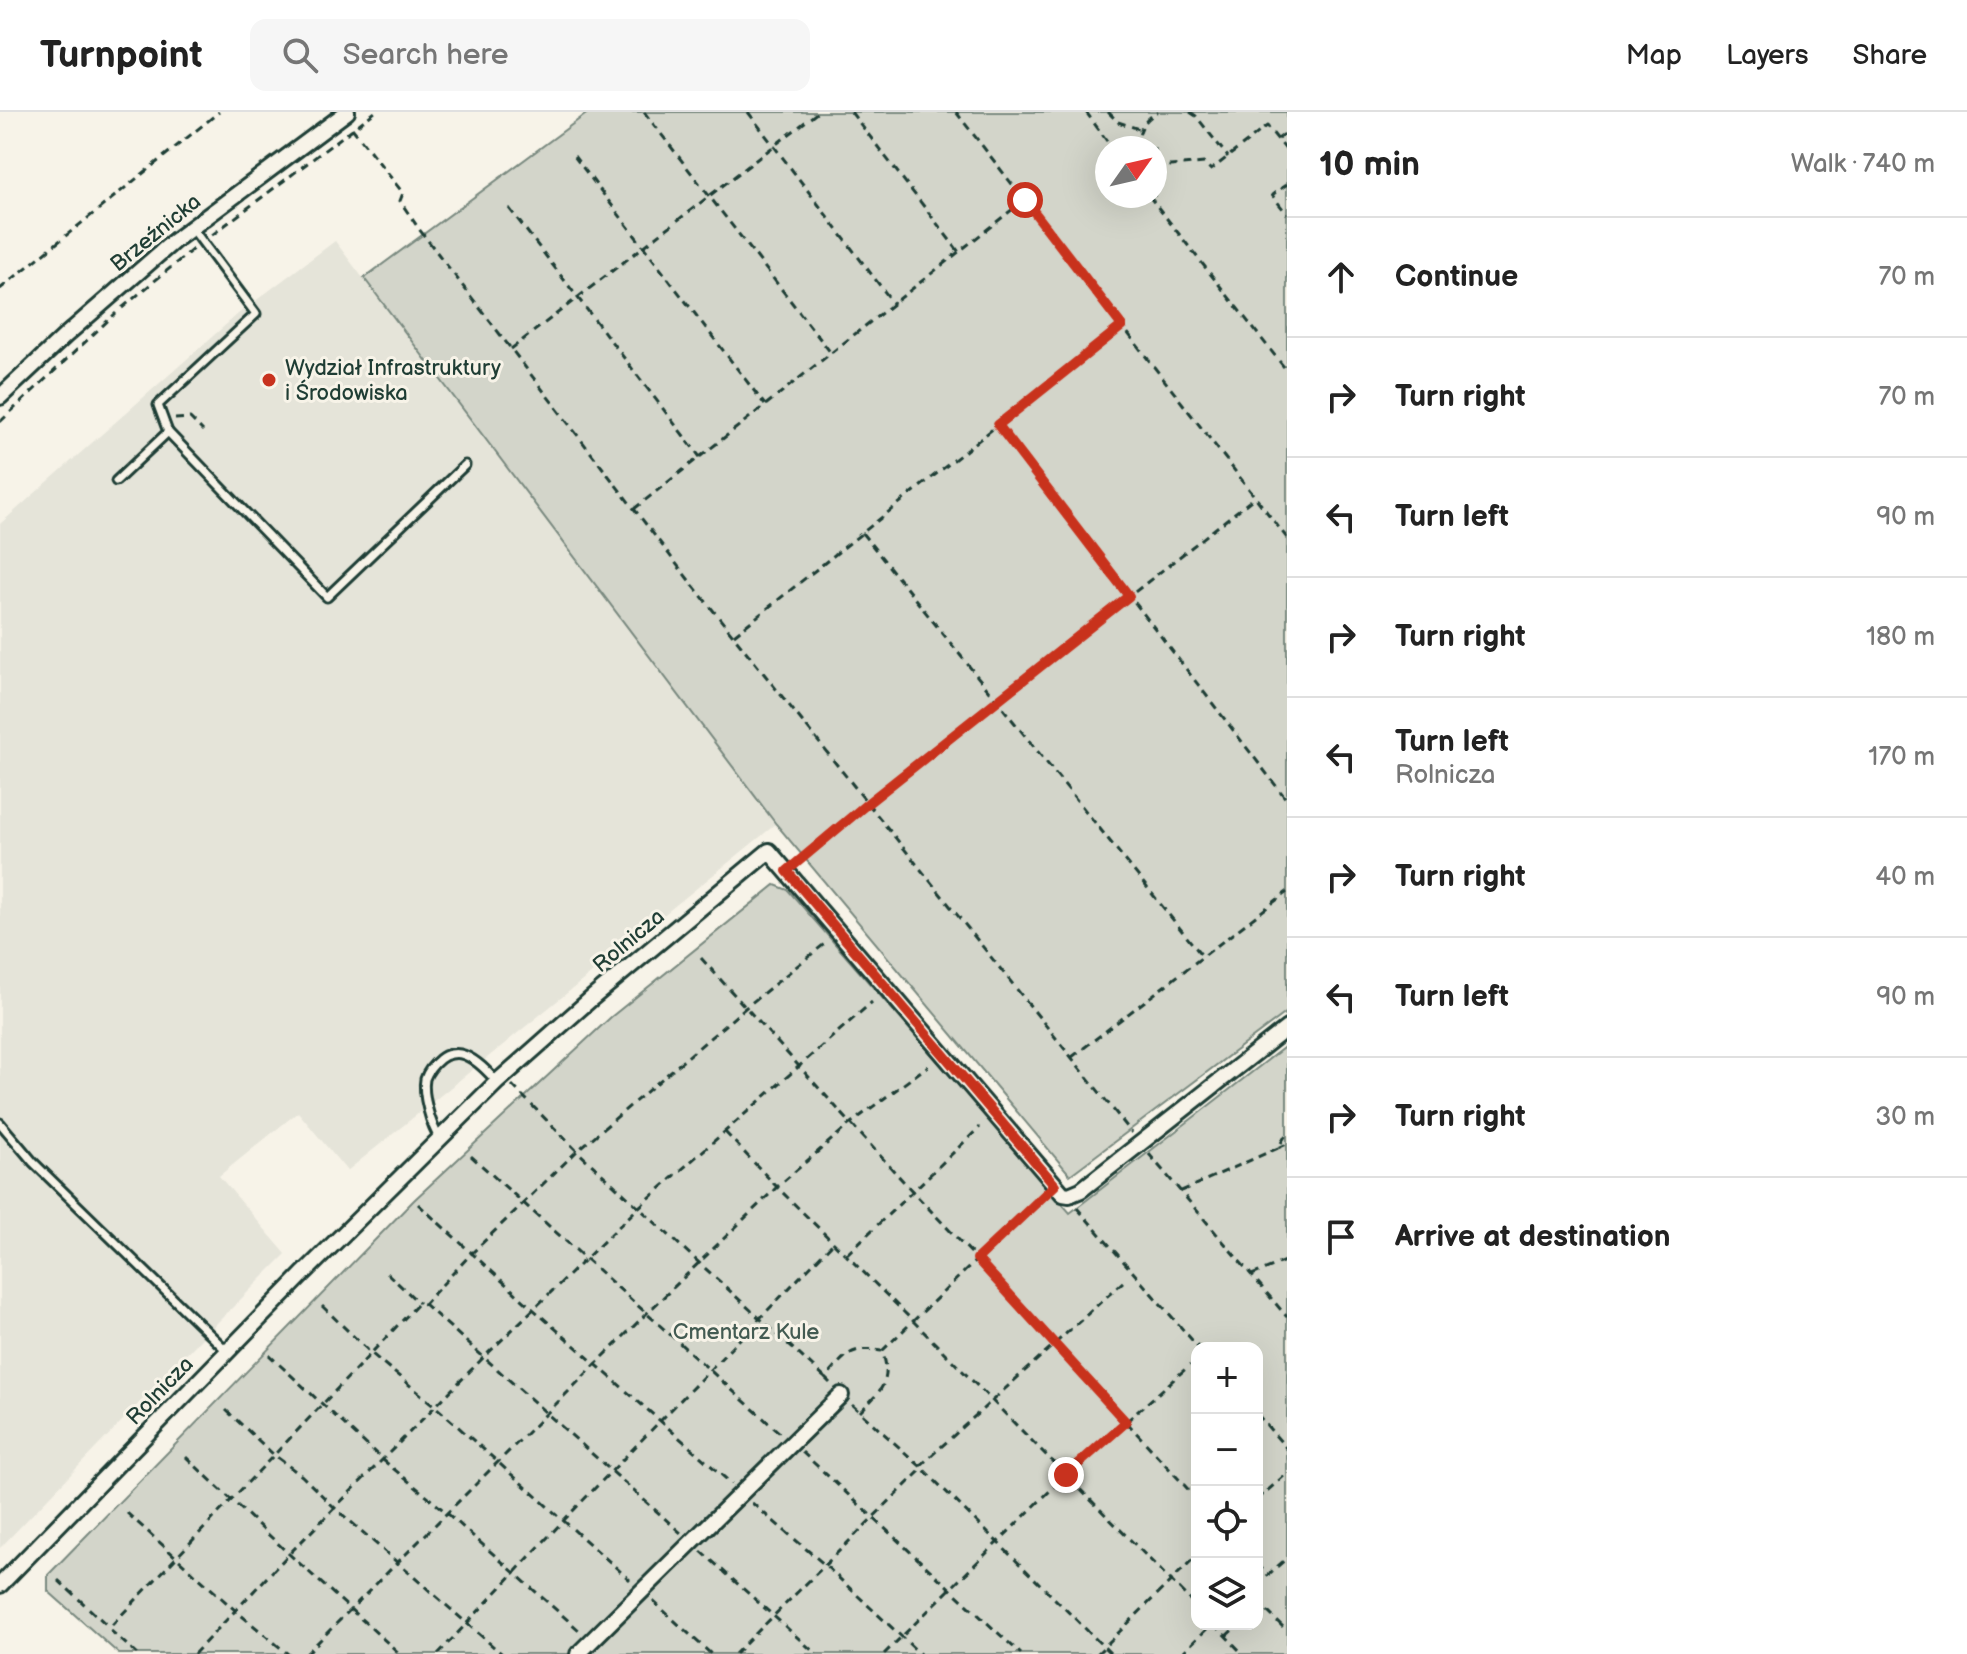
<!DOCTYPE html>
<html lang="en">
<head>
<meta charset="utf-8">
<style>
	body { margin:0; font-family:"Balsamiq Sans",sans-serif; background:#f6f6f6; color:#222 }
	.controls { position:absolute; right:24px; bottom:24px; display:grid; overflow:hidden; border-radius:16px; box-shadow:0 8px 32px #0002 }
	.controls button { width:72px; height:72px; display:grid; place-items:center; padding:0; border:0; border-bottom:2px solid #e0e0e0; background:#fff; color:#222; font:40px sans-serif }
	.compass { position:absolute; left:1095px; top:24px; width:72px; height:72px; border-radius:50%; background:#fff; box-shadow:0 8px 32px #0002; rotate:56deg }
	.stop { position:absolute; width:24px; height:24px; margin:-18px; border:6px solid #c8321e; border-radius:50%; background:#fff }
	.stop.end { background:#c8321e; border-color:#fff; box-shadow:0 2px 8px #0008 }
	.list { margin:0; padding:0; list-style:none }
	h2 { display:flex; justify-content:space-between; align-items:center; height:104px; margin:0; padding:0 32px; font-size:34px }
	h2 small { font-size:26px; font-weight:400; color:#767676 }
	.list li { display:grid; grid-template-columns:52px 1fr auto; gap:24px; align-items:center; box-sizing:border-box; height:120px; padding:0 32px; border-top:2px solid #e0e0e0 }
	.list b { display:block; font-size:30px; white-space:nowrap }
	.list p { margin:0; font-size:26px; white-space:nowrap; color:#767676 }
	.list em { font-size:26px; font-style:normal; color:#767676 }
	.icon { flex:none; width:44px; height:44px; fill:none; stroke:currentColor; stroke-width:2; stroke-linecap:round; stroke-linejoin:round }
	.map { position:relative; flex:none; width:1287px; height:1542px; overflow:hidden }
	header { display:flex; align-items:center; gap:48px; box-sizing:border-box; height:112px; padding:0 40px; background:#fff; border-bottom:2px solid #e0e0e0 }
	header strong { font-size:38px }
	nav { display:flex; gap:44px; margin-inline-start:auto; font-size:28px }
	.search { width:560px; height:72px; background:#f6f6f6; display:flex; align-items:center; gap:20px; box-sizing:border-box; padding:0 28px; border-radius:16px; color:#767676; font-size:30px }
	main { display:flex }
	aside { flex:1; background:#fff }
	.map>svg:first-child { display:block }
	.built { fill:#e5e4d9 }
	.green { fill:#d3d5ca; stroke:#79897f; stroke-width:2; fill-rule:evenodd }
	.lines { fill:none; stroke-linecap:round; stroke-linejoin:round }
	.lane-casing { stroke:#1f3d34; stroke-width:13 }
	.street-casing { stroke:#1f3d34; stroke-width:20 }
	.path { stroke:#1f3d34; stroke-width:3; stroke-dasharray:8 6; stroke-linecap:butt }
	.lane { stroke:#f7f3e8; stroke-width:7 }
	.street { stroke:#f7f3e8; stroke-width:14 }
	.route { stroke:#c8321e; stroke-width:10 }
	.poi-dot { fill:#c8321e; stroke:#f7f3e8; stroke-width:3 }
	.labels { text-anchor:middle; stroke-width:6; stroke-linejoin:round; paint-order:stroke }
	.street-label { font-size:22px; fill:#1f3d34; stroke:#f7f3e8 }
	.poi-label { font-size:22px; fill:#1f3d34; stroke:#f7f3e8; text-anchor:start }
	.park-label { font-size:22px; fill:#435b52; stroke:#f7f3e8 }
</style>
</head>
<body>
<header>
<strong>Turnpoint</strong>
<div class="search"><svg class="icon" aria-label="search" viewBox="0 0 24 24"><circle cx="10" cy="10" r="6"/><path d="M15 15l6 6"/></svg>Search here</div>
<nav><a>Map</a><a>Layers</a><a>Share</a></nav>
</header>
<main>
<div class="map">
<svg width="1287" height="1542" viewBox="0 0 1287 1542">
	<rect width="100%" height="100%" fill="#f7f3e8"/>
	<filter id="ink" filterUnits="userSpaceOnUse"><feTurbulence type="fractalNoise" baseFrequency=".0125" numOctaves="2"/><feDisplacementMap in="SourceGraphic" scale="16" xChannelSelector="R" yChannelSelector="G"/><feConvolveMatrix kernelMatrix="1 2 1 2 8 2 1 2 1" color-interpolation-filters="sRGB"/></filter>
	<g filter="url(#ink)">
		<path class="built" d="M335 129 776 712 347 1059 298 1000 219 1064 286 1142 197 1231 0 1436V412L238 202Z"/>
		<g class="green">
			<path d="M589 0H1287V900L1070 1063 776 712 364 166ZM1107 36H1155V84H1107Z"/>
			<path d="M775 773 788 778 1070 1101 1287 933V1542H119L48 1479V1463L414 1088 611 905ZM1197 1236H1257V1512H1197Z"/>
		</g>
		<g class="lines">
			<g class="lane-casing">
				<g id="lane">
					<path d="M168 320 327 485 465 353"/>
					<path d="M116 369 168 320 158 293 256 202 192 116"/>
					<path d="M0 1011 33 1050 228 1240"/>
					<path d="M440 1027C431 1014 422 982 425 967 428 958 434 952 440 947 446 942 456 940 464 943 477 948 488 960 497 970"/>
				</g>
			</g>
			<g class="street-casing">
				<g id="street">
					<path d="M0 285 66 223 174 129 347 0"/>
					<path d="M0 1473 303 1162 497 970 592 886 769 739 1063 1082 1069 1083 1081 1078 1287 916"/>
					<path d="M578 1542 841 1283"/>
				</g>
			</g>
			<g class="path">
				<path d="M644 0 831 241"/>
				<path d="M748 0 894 192"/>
				<path d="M851 0 959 140"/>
				<path d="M956 0 1287 426"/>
				<path d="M1086 0 1112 36"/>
				<path d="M1108 0 1118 10 1139 17"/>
				<path d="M1190 0 1196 4 1228 45"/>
				<path d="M352 16 403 81 400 89 419 117 688 467 1132 1021"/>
				<path d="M1278 27 1287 20"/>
				<path d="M1141 36C1135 21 1144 7 1158 0"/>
				<path d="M574 44 765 293"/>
				<path d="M1155 50 1170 54 1204 51 1211 58 1267 14 1287 39"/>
				<path d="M1287 72 1272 83 1287 102"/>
				<path d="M1149 84 1287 259"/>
				<path d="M509 96 700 345"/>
				<path d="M212 123 375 0"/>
				<path d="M0 177 219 0"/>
				<path d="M122 196 193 137"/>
				<path d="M511 237 818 0"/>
				<path d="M175 307 190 306 203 319"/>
				<path d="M0 310 116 201"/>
				<path d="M998 313 1287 688"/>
				<path d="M634 397 1023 89"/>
				<path d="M862 421 1203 845"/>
				<path d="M734 523 1122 214"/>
				<path d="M796 751 868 691 1255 385"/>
				<path d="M701 846 913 1080 977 1147 1197 1387"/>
				<path d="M1072 945 1287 780"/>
				<path d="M512 973 577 1039 825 1266"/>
				<path d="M725 1020 777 1075 913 1209 1197 1495"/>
				<path d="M1278 1036 1287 1032"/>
				<path d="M1149 1042 1287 1205"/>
				<path d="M471 1044 781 1322"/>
				<path d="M1181 1079 1278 1036 1287 1021"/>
				<path d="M418 1092 533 1197 732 1372"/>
				<path d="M1077 1096 1199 1236"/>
				<path d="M847 1142 980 1015"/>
				<path d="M387 1161 419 1191"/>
				<path d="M1252 1163 1287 1148"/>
				<path d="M424 1192 681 1421"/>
				<path d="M322 1194 372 1242 436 1295 630 1468"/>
				<path d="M882 1239 1044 1083"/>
				<path d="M269 1243 383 1348 447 1401 580 1519"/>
				<path d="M830 1271 825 1266C846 1244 849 1233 882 1239"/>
				<path d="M852 1293 920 1354 1111 1542"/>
				<path d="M226 1298 274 1343 302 1364 335 1396 502 1542"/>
				<path d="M860 1300C881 1278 893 1270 882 1239"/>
				<path d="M1257 1302 1287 1337"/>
				<path d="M802 1340 1021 1542"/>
				<path d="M186 1345 289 1442 400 1542"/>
				<path d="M920 1354 1124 1169"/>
				<path d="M1257 1388 1285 1363"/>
				<path d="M752 1391 825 1453 920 1542"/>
				<path d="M127 1401 236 1499 288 1542"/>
				<path d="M701 1439 816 1542"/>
				<path d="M1257 1452 1268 1463 1287 1446"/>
				<path d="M58 1468 108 1514"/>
				<path d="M653 1489 711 1542"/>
				<path d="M1257 1496 1261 1493 1287 1519"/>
				<path d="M1214 1512 1243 1542"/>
				<path d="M1226 1524 1239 1512"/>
				<path d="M137 1542 110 1518V1515L419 1191 424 1192 471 1142 577 1039 745 896 828 829"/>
				<path d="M194 1542 289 1442 483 1246 639 1095 872 890"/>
				<path d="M306 1542 646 1202 777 1075 851 1011 928 954"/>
				<path d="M438 1542 564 1408 833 1131"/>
				<path d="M735 1542 922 1357"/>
				<path d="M884 1542 1066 1363 1190 1253"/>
				<path d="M1097 1542 1197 1443"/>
				<path d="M1181 1542 1212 1512"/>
			</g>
			<use href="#lane" class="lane"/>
			<use href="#street" class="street"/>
		</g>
	</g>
	<g class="lines" filter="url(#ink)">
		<path class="route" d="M1025 88 1122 214 998 313 1129 484 868 691 787 759 1055 1073 977 1147 1126 1310 1066 1363"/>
	</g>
	<circle class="poi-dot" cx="269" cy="268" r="8"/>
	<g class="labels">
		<g class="street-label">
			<text transform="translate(155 120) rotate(-39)" y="8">Brzeźnicka</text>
			<text transform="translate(628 828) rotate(-40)" y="8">Rolnicza</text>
			<text transform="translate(159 1278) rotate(-46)" y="8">Rolnicza</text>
		</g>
		<g class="poi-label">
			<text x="285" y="263">Wydział Infrastruktury<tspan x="285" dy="25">i Środowiska</tspan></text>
		</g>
		<g class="park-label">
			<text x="746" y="1227">Cmentarz Kule</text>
		</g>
	</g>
</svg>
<div class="controls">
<button>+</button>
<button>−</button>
<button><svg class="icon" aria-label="locate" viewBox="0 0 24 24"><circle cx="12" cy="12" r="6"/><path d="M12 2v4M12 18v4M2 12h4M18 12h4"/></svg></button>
<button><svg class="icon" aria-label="layers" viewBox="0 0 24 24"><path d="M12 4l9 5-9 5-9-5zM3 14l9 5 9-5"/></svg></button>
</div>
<svg class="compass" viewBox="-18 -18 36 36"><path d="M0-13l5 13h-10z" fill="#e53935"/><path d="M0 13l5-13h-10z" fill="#767676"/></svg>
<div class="stop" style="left:1025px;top:88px"></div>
<div class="stop end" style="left:1066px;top:1363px"></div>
</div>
<aside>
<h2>10 min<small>Walk · 740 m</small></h2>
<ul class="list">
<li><svg class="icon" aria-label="ahead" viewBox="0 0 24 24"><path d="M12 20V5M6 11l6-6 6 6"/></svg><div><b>Continue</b></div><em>70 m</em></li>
<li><svg class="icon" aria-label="right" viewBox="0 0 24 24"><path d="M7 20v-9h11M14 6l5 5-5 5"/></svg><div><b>Turn right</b></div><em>70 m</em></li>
<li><svg class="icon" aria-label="left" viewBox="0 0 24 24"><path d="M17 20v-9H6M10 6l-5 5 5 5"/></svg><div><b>Turn left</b></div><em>90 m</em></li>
<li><svg class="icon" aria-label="right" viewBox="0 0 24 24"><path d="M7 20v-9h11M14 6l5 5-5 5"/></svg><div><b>Turn right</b></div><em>180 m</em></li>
<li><svg class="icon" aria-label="left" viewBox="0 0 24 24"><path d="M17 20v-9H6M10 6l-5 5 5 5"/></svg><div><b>Turn left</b><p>Rolnicza</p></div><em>170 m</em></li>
<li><svg class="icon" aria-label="right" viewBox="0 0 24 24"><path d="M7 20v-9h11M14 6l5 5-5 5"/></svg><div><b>Turn right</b></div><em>40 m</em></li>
<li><svg class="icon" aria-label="left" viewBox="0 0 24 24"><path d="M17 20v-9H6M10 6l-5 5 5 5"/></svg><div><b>Turn left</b></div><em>90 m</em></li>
<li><svg class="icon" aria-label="right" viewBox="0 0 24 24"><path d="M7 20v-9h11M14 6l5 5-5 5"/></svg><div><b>Turn right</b></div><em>30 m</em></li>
<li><svg class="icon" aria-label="arrive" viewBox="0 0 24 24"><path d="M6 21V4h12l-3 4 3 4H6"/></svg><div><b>Arrive at destination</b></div></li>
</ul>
</aside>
</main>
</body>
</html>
